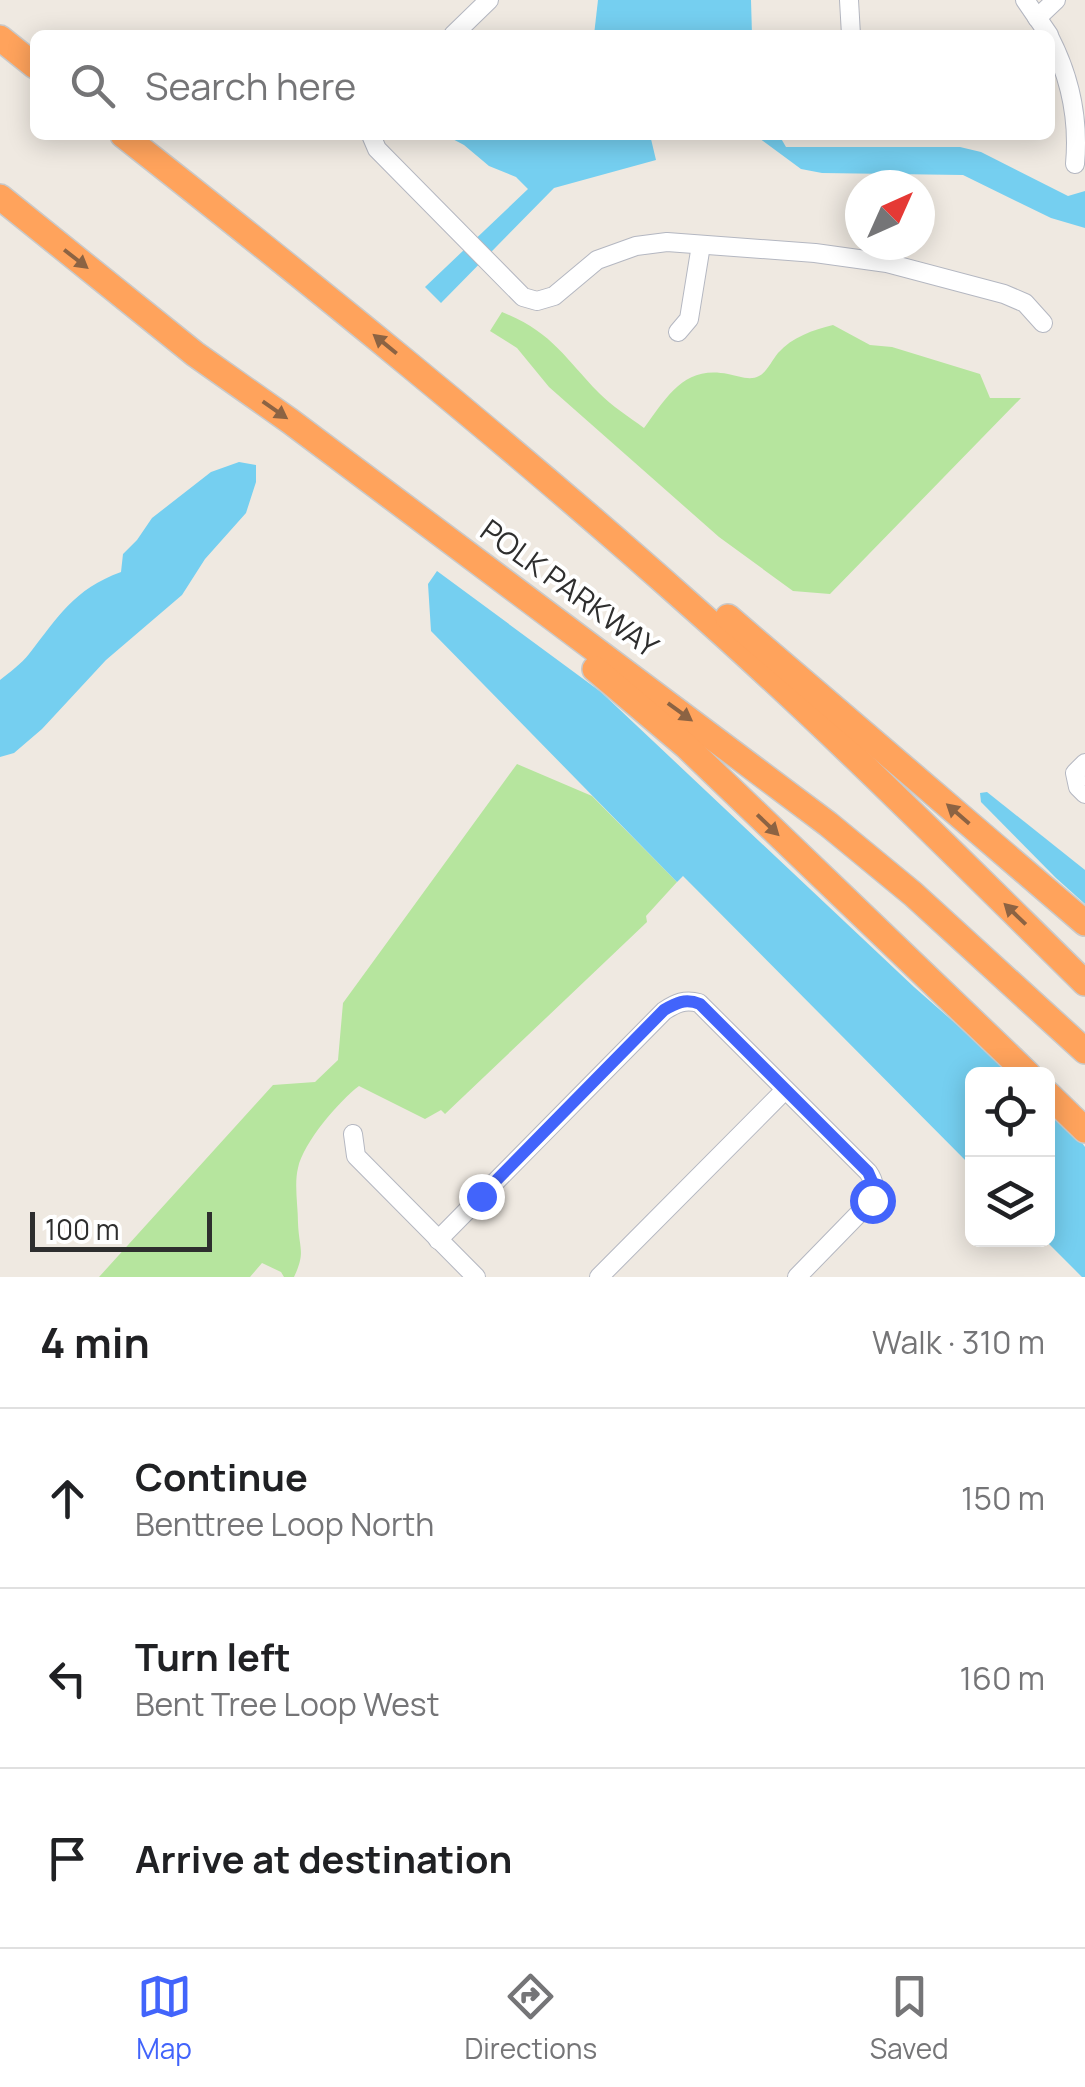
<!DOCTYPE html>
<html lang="en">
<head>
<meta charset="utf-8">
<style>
	body { margin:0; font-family:Manrope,sans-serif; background:#f6f6f6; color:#202124 }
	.controls { position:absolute; right:30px; bottom:30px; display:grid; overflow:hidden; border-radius:15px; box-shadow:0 5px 25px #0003 }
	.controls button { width:90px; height:90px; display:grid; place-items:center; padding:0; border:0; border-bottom:2px solid #e0e0e0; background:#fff; color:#202124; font:50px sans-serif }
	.compass { position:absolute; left:845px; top:170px; width:90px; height:90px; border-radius:50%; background:#fff; box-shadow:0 5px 25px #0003; rotate:45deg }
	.scale { position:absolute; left:30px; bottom:25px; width:182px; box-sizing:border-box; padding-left:10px; border:5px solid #2e2e2e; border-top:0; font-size:28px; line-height:35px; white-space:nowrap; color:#2e2e2e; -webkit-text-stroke:8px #fff; paint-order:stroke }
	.stop { position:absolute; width:30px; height:30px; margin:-22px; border:8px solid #4264fb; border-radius:50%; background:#fff }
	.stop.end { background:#4264fb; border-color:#fff; box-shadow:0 2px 10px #0008 }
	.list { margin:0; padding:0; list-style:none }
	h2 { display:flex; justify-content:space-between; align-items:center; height:130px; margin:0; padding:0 40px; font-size:42px }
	h2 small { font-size:32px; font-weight:400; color:#757577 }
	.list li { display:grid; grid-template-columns:65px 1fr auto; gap:30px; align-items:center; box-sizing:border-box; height:180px; padding:0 40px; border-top:2px solid #e0e0e0 }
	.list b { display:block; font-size:38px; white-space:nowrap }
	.list p { margin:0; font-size:32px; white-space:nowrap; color:#757577 }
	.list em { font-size:32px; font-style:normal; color:#757577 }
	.icon { flex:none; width:55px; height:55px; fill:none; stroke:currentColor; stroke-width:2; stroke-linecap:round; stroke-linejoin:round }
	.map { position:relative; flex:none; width:1085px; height:1277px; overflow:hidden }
	.search { position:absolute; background:#fff; box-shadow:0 5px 25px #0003; left:30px; right:30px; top:30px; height:110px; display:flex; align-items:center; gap:25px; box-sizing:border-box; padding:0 35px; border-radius:15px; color:#757577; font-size:38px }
	.sheet { height:670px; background:#fff }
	nav { display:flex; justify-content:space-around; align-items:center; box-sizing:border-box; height:140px; border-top:2px solid #e0e0e0; background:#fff; font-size:28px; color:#757577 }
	nav a { display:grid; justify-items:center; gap:5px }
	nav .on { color:#4264fb }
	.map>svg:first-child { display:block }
	.green { fill:#b6e59e }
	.water { fill:#75cff0 }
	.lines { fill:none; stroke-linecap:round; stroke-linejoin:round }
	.minor-casing { stroke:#b4b7c1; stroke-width:20 }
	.highway-casing { stroke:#c9c9c9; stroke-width:28 }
	.minor { stroke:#fff; stroke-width:18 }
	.highway { stroke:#ffa35c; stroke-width:25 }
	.oneway { fill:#8c6343 }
	.route { stroke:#4264fb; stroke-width:12 }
	.labels { text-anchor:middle; stroke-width:8; stroke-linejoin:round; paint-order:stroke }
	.street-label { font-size:30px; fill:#2e2e2e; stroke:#fff }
</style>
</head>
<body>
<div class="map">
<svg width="1085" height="1277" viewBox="0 0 1085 1277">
	<rect width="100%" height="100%" fill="#efe9e1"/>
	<g class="green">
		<path d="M502 312C552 332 564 357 599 393 612 406 629 417 644 428 667 397 684 365 728 374 738 376 750 381 759 376 767 372 772 360 778 353 792 337 813 330 833 325L870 345 892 347 980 374 990 398H1021L830 594 793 591 719 537 549 387 517 348 490 331Z"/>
		<path d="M517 764 592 796 677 882 646 916 647 922 445 1114 441 1110 425 1119 359 1086C339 1101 303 1143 298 1168 294 1184 298 1206 298 1223 299 1249 306 1252 294 1277H284L281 1272 262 1263 250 1277H99L273 1085 315 1082 338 1060 343 1003Z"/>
	</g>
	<g class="water">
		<path d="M598 0H751L752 35H594Z"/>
		<path d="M445 135H648L651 139 656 160 554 188 441 303 425 287 528 189 516 177 489 166 464 145Z"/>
		<path d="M751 135H779L786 147H960L981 152 1068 196 1085 191V228L1051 218 963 175 822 173 801 169 759 138Z"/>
		<path d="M239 462 256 465V482L246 513 205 559 182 595 106 660 42 729 14 753 0 757V680C10 672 21 664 29 654 58 617 74 589 121 572L123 554 137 540 152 518 211 472Z"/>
		<path d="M437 571 601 692 914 987 1013 1074H972V1167L683 876 677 882 431 631 428 584Z"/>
		<path d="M987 792 1085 870V904L1056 878 981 802 980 793Z"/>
		<path d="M1048 1106 1069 1125 1085 1147V1277H1082L1045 1240H1048Z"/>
	</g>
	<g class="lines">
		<g class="minor-casing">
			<g id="minor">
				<path d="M849 0 851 35"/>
				<path d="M1025 0 1049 35"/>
				<path d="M1037 18 1056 0"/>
				<path d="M453 35 489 0"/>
				<path d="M1050 38C1070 77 1079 121 1075 164"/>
				<path d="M371 135 377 149 523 297 537 301 554 296 597 260 636 246 667 242 815 253 887 263 1004 294 1025 303 1043 323"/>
				<path d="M678 332 689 319 701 245"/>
				<path d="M1085 763 1075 773 1078 787 1085 794"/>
				<path d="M353 1134 356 1156 476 1277"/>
				<path d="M438 1240 664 1011C676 1003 685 999 699 1003L868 1172C875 1182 875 1188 872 1200L797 1277"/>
				<path d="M599 1277 785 1090"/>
			</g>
		</g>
		<g class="highway-casing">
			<g id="highway">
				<path d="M0 38 35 66"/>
				<path d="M123 135C315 286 504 439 687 602 824 723 954 854 1085 983"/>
				<path d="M0 197 195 354 290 421 828 824 913 894 1085 1051"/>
				<path d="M728 617 1085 923"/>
				<path d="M595 669 686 746 1028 1074"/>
				<path d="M1048 1094 1085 1130"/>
			</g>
		</g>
		<use href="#minor" class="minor"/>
		<use href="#highway" class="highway"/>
	</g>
	<defs><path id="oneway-solid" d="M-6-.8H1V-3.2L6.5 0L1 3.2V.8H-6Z" transform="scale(2.5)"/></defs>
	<g class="oneway">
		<use href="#oneway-solid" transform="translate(76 259) rotate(38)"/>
		<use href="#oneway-solid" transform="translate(385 344) rotate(-141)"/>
		<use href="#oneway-solid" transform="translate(275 410) rotate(35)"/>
		<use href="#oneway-solid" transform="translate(680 712) rotate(36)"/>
		<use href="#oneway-solid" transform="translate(958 814) rotate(-139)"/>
		<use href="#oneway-solid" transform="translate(768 825) rotate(44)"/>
		<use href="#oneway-solid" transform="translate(1015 914) rotate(-136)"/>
	</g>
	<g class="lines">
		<path class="route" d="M481 1196 664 1010C676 1003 685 998 700 1004L868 1172 874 1186 872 1200"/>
	</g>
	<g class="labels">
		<g class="street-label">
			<text transform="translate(569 589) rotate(36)" y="10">POLK PARKWAY</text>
		</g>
	</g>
</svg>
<div class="controls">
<button><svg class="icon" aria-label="locate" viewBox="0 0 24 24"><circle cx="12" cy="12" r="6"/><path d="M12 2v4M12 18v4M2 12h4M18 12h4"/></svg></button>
<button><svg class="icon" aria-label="layers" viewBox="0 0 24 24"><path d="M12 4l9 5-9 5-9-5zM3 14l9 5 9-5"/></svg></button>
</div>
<svg class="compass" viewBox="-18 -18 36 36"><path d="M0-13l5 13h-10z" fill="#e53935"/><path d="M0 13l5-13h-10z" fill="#757577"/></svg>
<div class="scale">100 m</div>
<div class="stop" style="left:872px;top:1200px"></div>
<div class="stop end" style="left:481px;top:1196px"></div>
<div class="search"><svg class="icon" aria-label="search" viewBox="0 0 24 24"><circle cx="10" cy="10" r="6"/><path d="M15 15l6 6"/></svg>Search here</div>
</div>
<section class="sheet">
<h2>4 min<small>Walk · 310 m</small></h2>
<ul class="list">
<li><svg class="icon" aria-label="ahead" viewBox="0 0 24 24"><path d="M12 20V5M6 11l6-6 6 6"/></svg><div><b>Continue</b><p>Benttree Loop North</p></div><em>150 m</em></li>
<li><svg class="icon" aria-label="left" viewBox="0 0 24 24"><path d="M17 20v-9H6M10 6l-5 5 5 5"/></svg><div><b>Turn left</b><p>Bent Tree Loop West</p></div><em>160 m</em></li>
<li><svg class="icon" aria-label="arrive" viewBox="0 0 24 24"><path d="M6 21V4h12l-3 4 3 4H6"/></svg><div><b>Arrive at destination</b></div></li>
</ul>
</section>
<nav>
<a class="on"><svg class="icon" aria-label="map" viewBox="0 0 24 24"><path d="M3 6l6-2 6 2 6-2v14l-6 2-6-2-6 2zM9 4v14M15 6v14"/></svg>Map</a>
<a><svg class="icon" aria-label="directions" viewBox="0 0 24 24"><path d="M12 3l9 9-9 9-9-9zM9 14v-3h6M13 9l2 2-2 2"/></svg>Directions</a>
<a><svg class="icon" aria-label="saved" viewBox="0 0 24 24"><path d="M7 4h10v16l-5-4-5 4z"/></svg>Saved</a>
</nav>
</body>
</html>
